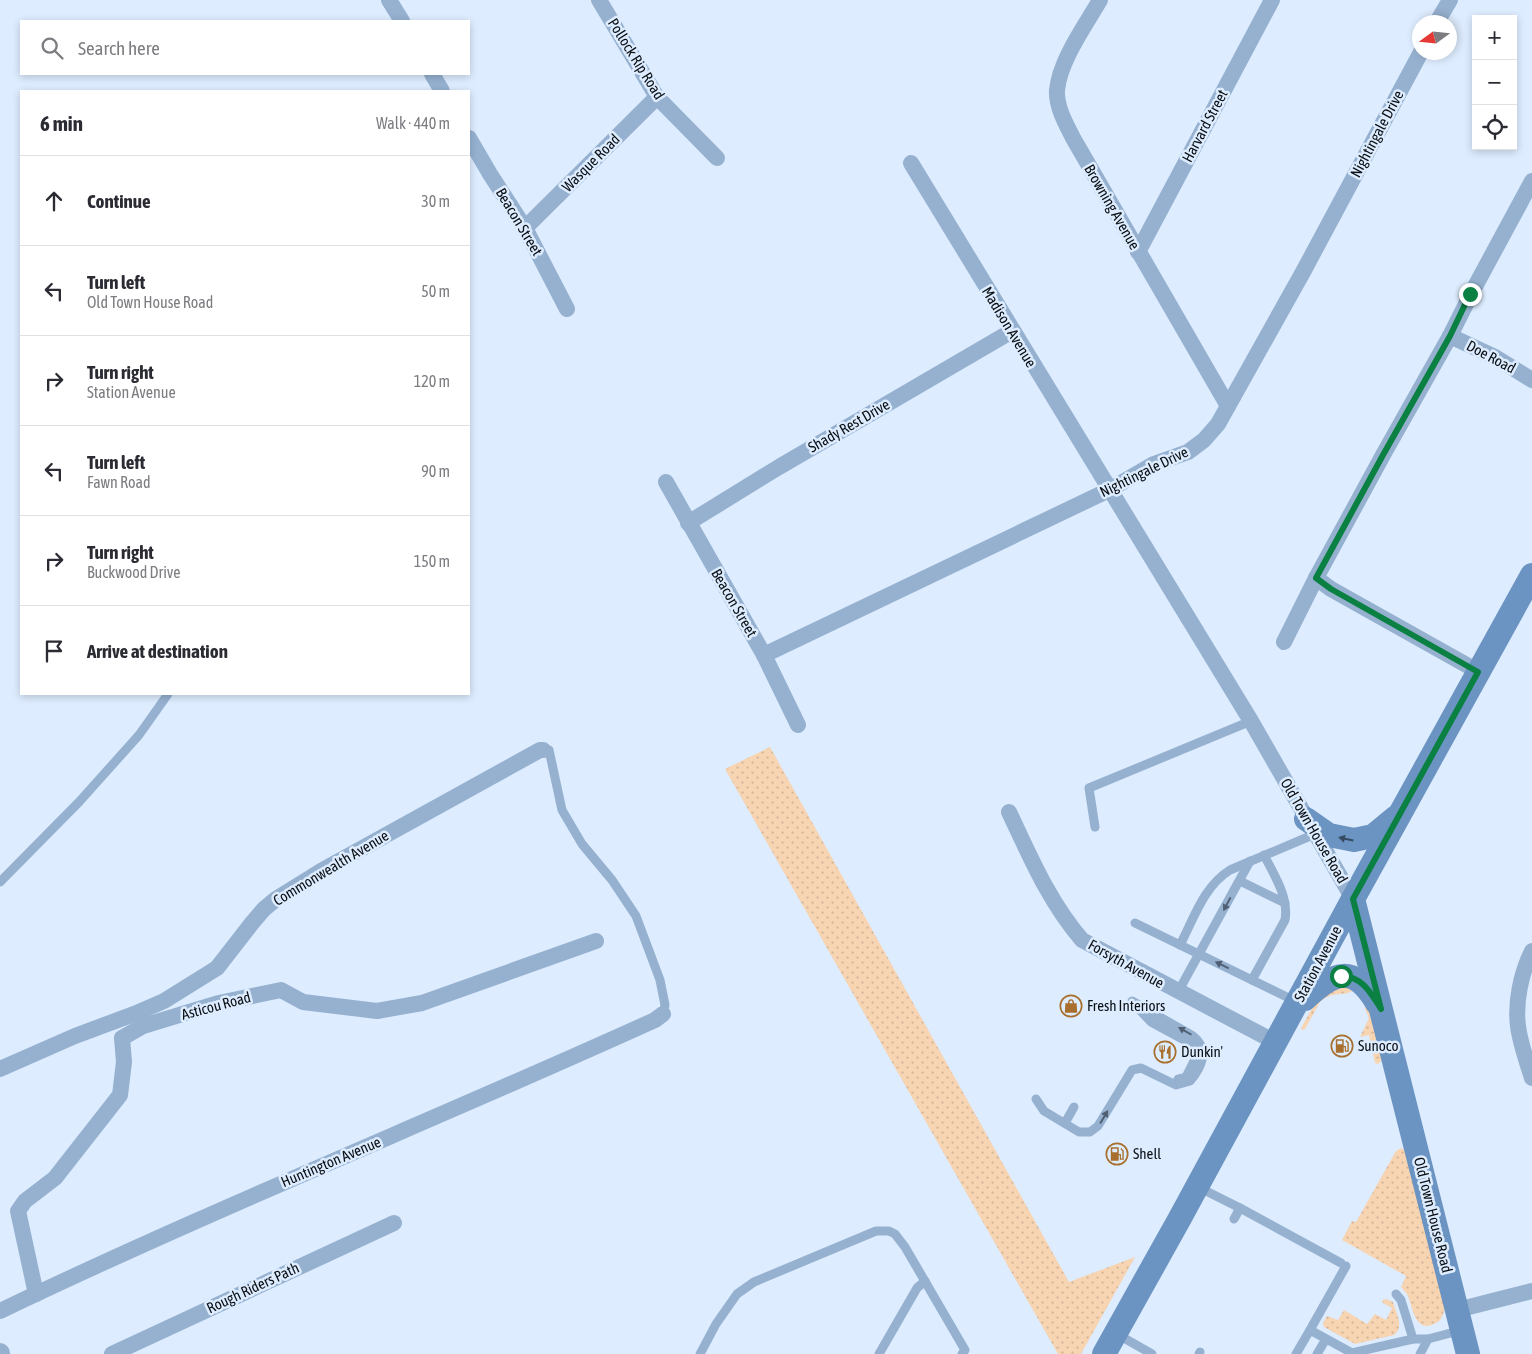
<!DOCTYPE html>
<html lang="en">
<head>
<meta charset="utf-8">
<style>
	body { margin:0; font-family:"Asap Condensed",sans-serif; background:#f7f7f7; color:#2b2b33 }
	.controls { position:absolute; right:15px; top:15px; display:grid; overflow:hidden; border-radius:0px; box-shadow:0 2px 8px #0003 }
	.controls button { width:45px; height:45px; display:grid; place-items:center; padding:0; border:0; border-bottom:1px solid #e1e1e2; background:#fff; color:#2b2b33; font:25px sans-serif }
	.compass { position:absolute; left:1412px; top:15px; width:45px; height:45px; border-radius:50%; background:#fff; box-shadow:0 2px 8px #0003; rotate:255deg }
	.stop { position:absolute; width:15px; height:15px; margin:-11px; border:4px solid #0b8043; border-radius:50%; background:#fff }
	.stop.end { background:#0b8043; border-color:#fff; box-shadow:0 1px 5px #0008 }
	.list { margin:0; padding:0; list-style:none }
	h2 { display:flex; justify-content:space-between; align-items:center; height:65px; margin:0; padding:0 20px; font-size:21px }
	h2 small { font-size:16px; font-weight:400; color:#7c7c81 }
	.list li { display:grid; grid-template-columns:32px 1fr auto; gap:15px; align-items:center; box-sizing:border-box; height:90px; padding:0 20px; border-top:1px solid #e1e1e2 }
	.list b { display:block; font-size:19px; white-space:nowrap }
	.list p { margin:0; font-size:16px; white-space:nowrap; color:#7c7c81 }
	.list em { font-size:16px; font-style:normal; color:#7c7c81 }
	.icon { flex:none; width:28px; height:28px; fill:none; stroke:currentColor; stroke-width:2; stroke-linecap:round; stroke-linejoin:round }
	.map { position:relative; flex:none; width:1532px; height:1354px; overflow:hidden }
	.search { position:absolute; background:#fff; box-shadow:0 2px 8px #0003; left:20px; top:20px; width:450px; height:55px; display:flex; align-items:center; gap:12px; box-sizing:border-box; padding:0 18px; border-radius:0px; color:#7c7c81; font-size:19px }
	.panel { position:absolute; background:#fff; box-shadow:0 2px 8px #0003; left:20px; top:90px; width:450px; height:605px; border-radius:0px }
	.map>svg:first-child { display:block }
	.green { fill:url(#green-dots) }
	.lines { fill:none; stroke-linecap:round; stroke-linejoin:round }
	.service { stroke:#96b1d0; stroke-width:9 }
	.minor { stroke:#96b1d0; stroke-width:16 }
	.tertiary { stroke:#96b1d0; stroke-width:20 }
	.secondary { stroke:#6c94c2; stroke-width:24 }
	.oneway { fill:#364b62 }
	.oneway2 { fill:#506072 }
	.route { stroke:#0b8043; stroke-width:6 }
	.labels { text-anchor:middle; stroke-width:5; stroke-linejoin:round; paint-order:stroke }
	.street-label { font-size:15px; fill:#0a0f14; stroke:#ddecfe }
	.poi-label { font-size:15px; fill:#0a0f14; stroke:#ddecfe; text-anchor:start }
</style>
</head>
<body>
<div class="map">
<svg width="1532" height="1354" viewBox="0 0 1532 1354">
	<defs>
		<pattern id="green-dots" width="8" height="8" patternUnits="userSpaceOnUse" patternTransform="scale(1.25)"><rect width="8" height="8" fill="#f7d4b2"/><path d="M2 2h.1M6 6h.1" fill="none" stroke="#d2b598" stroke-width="1.8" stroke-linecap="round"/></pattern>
	</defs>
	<rect width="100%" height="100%" fill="#ddecfe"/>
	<g class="green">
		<path d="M770 747 1069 1282 1135 1257 1081 1354H1058L725 769Z"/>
		<path d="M1342 984 1352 991C1343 997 1334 990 1320 1002L1305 1029 1302 1030 1301 1028 1319 996Z"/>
		<path d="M1366 1005H1368L1383 1059 1378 1064 1375 1063 1369 1035 1360 1037 1369 1018 1365 1009Z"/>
		<path d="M1401 1148 1407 1152 1445 1308C1443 1315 1441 1322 1434 1324 1415 1333 1413 1308 1408 1296 1406 1292 1403 1290 1401 1287L1406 1276 1342 1240 1352 1221 1356 1222 1396 1151Z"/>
		<path d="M1386 1299 1393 1302C1396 1313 1405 1327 1394 1335L1355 1344 1324 1327 1323 1323 1327 1316 1338 1320 1344 1310 1367 1324 1375 1314 1386 1320 1392 1308 1383 1303 1382 1300Z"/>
	</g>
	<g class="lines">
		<g class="service">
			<path d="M543 750H549L562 810 582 844 612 880 636 916 660 980 665 1005 663 1014"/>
			<path d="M1095 827 1089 788 1251 721"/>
			<path d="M1240 881 1285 903"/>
			<path d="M0 882 79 802 139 735 168 694"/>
			<path d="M1135 923 1297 1002"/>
			<path d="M1180 945C1194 918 1204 886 1230 870L1315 834"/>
			<path d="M1252 980 1285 920C1289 897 1274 875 1264 855"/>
			<path d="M1178 992 1250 861"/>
			<path d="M1135 1005 1151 1022 1186 1041 1195 1048 1196 1057 1186 1077 1178 1079"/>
			<path d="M1036 1099 1044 1111 1079 1132H1090L1098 1126 1132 1070 1141 1068 1176 1085 1190 1081C1202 1067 1210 1049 1193 1036L1132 1001"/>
			<path d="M1065 1123 1074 1107"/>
			<path d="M1198 1187 1240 1208 1234 1219"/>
			<path d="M1240 1208 1341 1263"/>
			<path d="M1396 1294 1401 1300 1413 1339"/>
			<path d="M1310 1330 1346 1266"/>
			<path d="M1115 1333 1152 1354"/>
			<path d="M700 1354 716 1324 737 1294 754 1282 876 1231H889L895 1234 905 1247 965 1350 962 1354"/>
			<path d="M879 1354 917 1288 925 1281"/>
			<path d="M1199 1354 1200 1352"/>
			<path d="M1296 1354 1310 1330 1352 1353 1413 1339H1428L1462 1330"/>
			<path d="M1317 1354 1326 1339"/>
			<path d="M1420 1354 1428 1339"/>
		</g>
		<g class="minor">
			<path d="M389 0 402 21"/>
			<path d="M599 0 657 97 717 158"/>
			<path d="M1100 0C1085 26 1060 60 1057 90 1056 107 1066 124 1073 138L1228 406"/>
			<path d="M1437 22 1450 0"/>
			<path d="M432 74 442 91"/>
			<path d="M469 138 490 174 525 228 567 309"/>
			<path d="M911 163 1251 721 1353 899"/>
			<path d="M525 228 657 97"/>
			<path d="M1138 252 1272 0"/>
			<path d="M1450 336 1495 357 1532 380"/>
			<path d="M666 482 764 655 798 725"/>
			<path d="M688 523 779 467 1012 331"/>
			<path d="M1316 578 1331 589 1479 672"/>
			<path d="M1284 642 1316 578 1383 455 1450 336 1471 294 1532 181"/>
			<path d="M764 655 1109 490 1154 464 1188 452 1204 440 1218 424 1303 272 1421 52"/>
			<path d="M1009 812C1030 856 1049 902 1082 940L1275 1042"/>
			<path d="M1532 951C1521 973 1515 1002 1518 1026 1520 1043 1527 1062 1532 1078"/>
			<path d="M0 1069 75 1036 134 1014 164 1001 217 968 252 923 264 909 276 899 321 871 540 750H543"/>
			<path d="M36 1294 18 1211 25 1201 55 1178 120 1095 124 1062 122 1038 143 1026 219 1003 281 990 303 1002 377 1011 422 1003 596 941"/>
			<path d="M1457 1310 1532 1291"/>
			<path d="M0 1311C215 1208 437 1119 655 1020L663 1014"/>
			<path d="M112 1354 394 1223"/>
		</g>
		<path class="tertiary" d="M0 1353V1354"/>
		<g class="secondary">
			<path d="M1306 819 1329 835 1354 840 1373 836 1396 817"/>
			<path d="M1353 899 1468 1354"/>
			<path d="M1305 999C1334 972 1353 963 1377 1003"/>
			<path d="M1104 1354 1180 1218 1353 899 1532 575"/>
		</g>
	</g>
	<defs><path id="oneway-solid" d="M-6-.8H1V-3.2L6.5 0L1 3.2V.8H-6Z" transform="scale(1.25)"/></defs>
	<use class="oneway" href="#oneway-solid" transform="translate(1346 839) rotate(-168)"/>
	<g class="oneway2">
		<use href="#oneway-solid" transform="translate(1227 904) rotate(118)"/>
		<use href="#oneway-solid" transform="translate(1222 965) rotate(-154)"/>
		<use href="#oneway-solid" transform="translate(1185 1031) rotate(-150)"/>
		<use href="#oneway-solid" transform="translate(1104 1117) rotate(-59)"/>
	</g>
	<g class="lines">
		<path class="route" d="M1341 976C1362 976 1371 993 1381 1009L1353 899 1478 672 1331 589 1316 578 1383 455 1450 336 1470 294"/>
	</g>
	<defs>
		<g id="shop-ring" transform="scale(1.125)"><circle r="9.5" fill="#ddecfe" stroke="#a86f2e" stroke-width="1.5"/><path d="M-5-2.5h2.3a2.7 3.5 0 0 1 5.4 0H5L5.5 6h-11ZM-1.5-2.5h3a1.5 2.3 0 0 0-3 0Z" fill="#a86f2e"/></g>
		<g id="fuel-ring" transform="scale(1.125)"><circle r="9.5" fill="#ddecfe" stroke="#a86f2e" stroke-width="1.5"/><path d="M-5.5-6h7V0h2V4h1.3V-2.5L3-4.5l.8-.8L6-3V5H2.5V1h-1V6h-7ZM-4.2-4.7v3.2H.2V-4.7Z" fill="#a86f2e"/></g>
		<g id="restaurant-ring" transform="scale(1.125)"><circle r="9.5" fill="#ddecfe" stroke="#a86f2e" stroke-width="1.5"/><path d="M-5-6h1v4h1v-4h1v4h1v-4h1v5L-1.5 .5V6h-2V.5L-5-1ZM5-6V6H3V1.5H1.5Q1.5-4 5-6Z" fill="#a86f2e"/></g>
	</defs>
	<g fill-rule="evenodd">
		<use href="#shop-ring" x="1071" y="1006"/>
		<use href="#fuel-ring" x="1342" y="1046"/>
		<use href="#restaurant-ring" x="1165" y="1052"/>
		<use href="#fuel-ring" x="1117" y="1154"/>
	</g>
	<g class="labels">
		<g class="street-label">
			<text transform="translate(636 59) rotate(58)" y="5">Pollock Rip Road</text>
			<text transform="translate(1205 126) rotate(-62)" y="5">Harvard Street</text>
			<text transform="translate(1377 134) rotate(-62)" y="5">Nightingale Drive</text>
			<text transform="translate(591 163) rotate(-45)" y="5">Wasque Road</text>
			<text transform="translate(1112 207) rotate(60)" y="5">Browning Avenue</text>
			<text transform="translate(519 222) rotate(59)" y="5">Beacon Street</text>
			<text transform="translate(1009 327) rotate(59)" y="5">Madison Avenue</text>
			<text transform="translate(1491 357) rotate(28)" y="5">Doe Road</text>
			<text transform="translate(849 426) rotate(-30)" y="5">Shady Rest Drive</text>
			<text transform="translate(1144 472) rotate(-26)" y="5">Nightingale Drive</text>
			<text transform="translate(734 603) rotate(60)" y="5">Beacon Street</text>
			<text transform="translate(1314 831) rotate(60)" y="5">Old Town House Road</text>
			<text transform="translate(331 868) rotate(-31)" y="5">Commonwealth Avenue</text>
			<text transform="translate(1126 964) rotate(29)" y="5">Forsyth Avenue</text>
			<text transform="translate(1318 964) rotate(-62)" y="5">Station Avenue</text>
			<text transform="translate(216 1006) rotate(-15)" y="5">Asticou Road</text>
			<text transform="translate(331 1162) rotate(-23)" y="5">Huntington Avenue</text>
			<text transform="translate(1433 1215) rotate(76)" y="5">Old Town House Road</text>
			<text transform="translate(253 1288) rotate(-25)" y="5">Rough Riders Path</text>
		</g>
		<g class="poi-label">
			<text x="1087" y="1011">Fresh Interiors</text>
			<text x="1358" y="1051">Sunoco</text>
			<text x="1181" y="1057">Dunkin'</text>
			<text x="1133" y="1159">Shell</text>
		</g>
	</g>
</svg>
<div class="controls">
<button>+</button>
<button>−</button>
<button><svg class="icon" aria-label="locate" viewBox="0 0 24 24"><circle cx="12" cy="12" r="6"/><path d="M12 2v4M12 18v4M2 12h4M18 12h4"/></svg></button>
</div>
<svg class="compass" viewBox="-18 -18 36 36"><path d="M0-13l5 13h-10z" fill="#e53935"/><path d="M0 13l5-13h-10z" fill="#7c7c81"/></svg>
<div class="stop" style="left:1341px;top:976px"></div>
<div class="stop end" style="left:1470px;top:294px"></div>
<div class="search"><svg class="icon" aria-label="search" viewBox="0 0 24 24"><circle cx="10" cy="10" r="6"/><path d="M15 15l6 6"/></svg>Search here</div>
<section class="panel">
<h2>6 min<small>Walk · 440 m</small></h2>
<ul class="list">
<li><svg class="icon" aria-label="ahead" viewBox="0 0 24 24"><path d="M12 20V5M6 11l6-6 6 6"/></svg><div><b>Continue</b></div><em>30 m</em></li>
<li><svg class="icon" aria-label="left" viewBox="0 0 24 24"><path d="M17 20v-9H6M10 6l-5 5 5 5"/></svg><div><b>Turn left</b><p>Old Town House Road</p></div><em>50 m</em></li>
<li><svg class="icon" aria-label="right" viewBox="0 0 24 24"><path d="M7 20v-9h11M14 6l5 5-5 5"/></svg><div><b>Turn right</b><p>Station Avenue</p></div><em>120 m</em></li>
<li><svg class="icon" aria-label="left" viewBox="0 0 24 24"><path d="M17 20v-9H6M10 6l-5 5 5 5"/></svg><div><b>Turn left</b><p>Fawn Road</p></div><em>90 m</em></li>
<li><svg class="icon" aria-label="right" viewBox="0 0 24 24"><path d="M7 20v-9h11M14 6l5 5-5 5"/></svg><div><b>Turn right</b><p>Buckwood Drive</p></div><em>150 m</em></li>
<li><svg class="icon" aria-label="arrive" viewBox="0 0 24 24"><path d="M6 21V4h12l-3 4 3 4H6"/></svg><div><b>Arrive at destination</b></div></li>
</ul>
</section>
</div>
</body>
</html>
